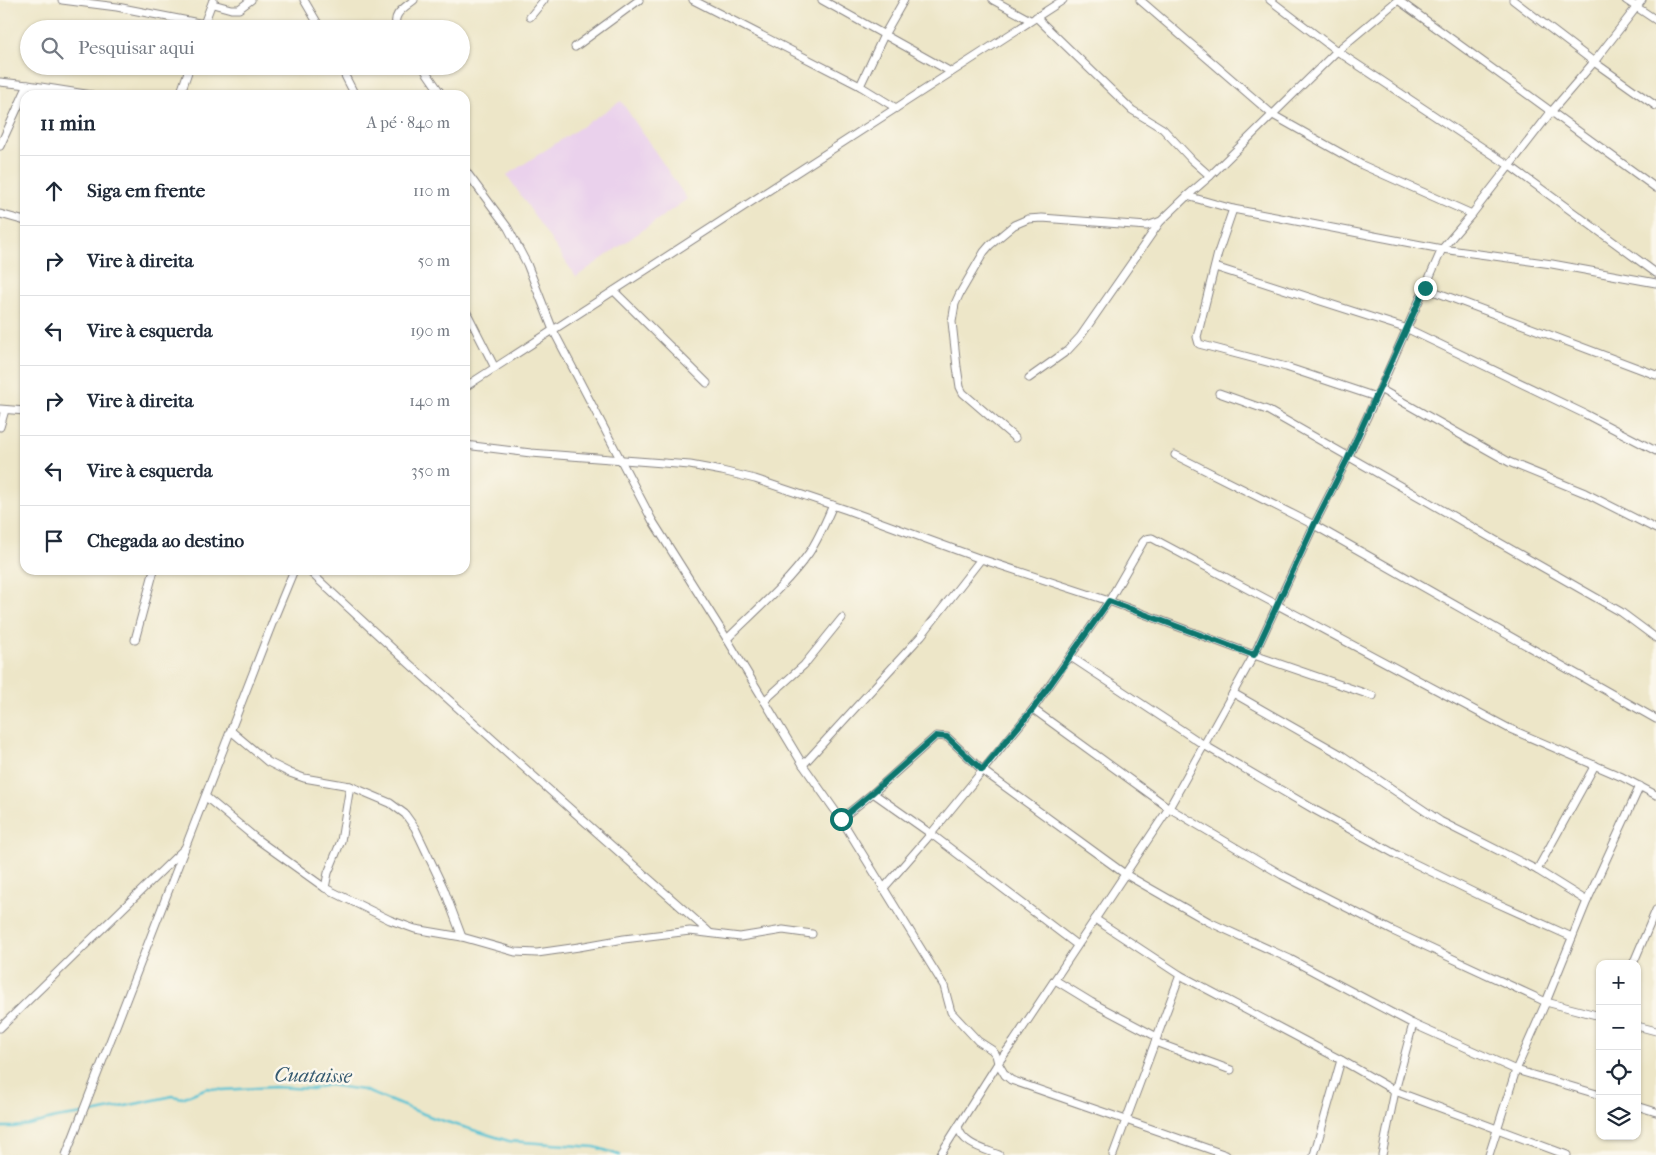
<!DOCTYPE html>
<html lang="pt">
<head>
<meta charset="utf-8">
<style>
	body { margin:0; font-family:"IM FELL French Canon",serif; background:#f2f2f3; color:#1f2937 }
	.controls { position:absolute; right:15px; bottom:15px; display:grid; overflow:hidden; border-radius:10px; box-shadow:0 1px 4px #0004 }
	.controls button { width:45px; height:45px; display:grid; place-items:center; padding:0; border:0; border-bottom:1px solid #e0e1e3; background:#fff; color:#1f2937; font:25px sans-serif }
	.stop { position:absolute; width:15px; height:15px; margin:-11px; border:4px solid #0f766e; border-radius:50%; background:#fff }
	.stop.end { background:#0f766e; border-color:#fff; box-shadow:0 1px 5px #0008 }
	.list { margin:0; padding:0; list-style:none }
	h2 { display:flex; justify-content:space-between; align-items:center; height:65px; margin:0; padding:0 20px; font-size:21px }
	h2 small { font-size:16px; font-weight:400; color:#747a83 }
	.list li { display:grid; grid-template-columns:32px 1fr auto; gap:15px; align-items:center; box-sizing:border-box; height:70px; padding:0 20px; border-top:1px solid #e0e1e3 }
	.list b { display:block; font-size:19px; white-space:nowrap }
	.list em { font-size:16px; font-style:normal; color:#747a83 }
	.icon { flex:none; width:28px; height:28px; fill:none; stroke:currentColor; stroke-width:2; stroke-linecap:round; stroke-linejoin:round }
	.map { position:relative; flex:none; width:1656px; height:1155px; overflow:hidden }
	.search { position:absolute; background:#fff; box-shadow:0 1px 4px #0004; left:20px; top:20px; width:450px; height:55px; display:flex; align-items:center; gap:12px; box-sizing:border-box; padding:0 18px; border-radius:28px; color:#747a83; font-size:19px }
	.panel { position:absolute; background:#fff; box-shadow:0 1px 4px #0004; left:20px; top:90px; width:450px; height:485px; border-radius:15px }
	.map>svg:first-child { display:block }
	.built { fill:#ead1ec }
	.lines { fill:none; stroke-linecap:round; stroke-linejoin:round }
	.stream { stroke:#59c3d4; stroke-width:2.5 }
	.minor-casing { stroke:#888482; stroke-width:9 }
	.minor { stroke:#fff; stroke-width:7 }
	.route { stroke:#0f766e; stroke-width:6 }
	.labels { text-anchor:middle; stroke-width:5; stroke-linejoin:round; paint-order:stroke }
	.water-label { font-size:20px; font-style:italic; fill:#355a71; stroke:#fbf7ec }
</style>
</head>
<body>
<div class="map">
<svg width="1656" height="1155" viewBox="0 0 1656 1155">
	<rect width="100%" height="100%" fill="#fbf7ec"/>
	<filter id="ink" filterUnits="userSpaceOnUse"><feTurbulence type="fractalNoise" baseFrequency=".02" numOctaves="2"/><feDisplacementMap in="SourceGraphic" scale="10" xChannelSelector="R" yChannelSelector="G"/><feConvolveMatrix kernelMatrix="1 2 1 2 8 2 1 2 1" color-interpolation-filters="sRGB"/></filter>
	<filter id="wash" filterUnits="userSpaceOnUse"><feTurbulence type="fractalNoise" baseFrequency=".0096" numOctaves="4" result="noise"/><feDisplacementMap in="SourceGraphic" scale="20" xChannelSelector="R" yChannelSelector="G"/><feGaussianBlur stdDeviation="1.12" result="paint"/><feColorMatrix in="noise" values="0 0 0 0 0 0 0 0 0 0 0 0 0 0 0 0 0 1.4 0 .05"/><feComposite in="paint" operator="in"/></filter>
	<g filter="url(#wash)">
		<rect width="100%" height="100%" fill="#ede6c8"/>
		<path class="built" d="M621 101 687 199 576 277 507 175Z"/>
		<g class="lines">
			<path class="stream" d="M0 1127H14L29 1125 56 1118 97 1112 173 1096 182 1098 207 1088 222 1090 274 1087 312 1089 328 1085 363 1090 434 1118 509 1141 595 1147 620 1155"/>
		</g>
	</g>
	<g filter="url(#ink)">
		<g class="lines">
			<g class="minor-casing">
				<g id="minor">
					<path d="M62 0 117 7 204 24"/>
					<path d="M304 0 321 29"/>
					<path d="M693 0 860 86"/>
					<path d="M822 0 951 72"/>
					<path d="M993 0 1030 20"/>
					<path d="M1140 0 1273 115 1362 165 1472 214"/>
					<path d="M1270 0 1337 51 1510 166 1656 273"/>
					<path d="M1398 0 1337 51 1210 176 1187 196 1233 209 1442 249 1552 264 1656 283"/>
					<path d="M1398 0 1656 188"/>
					<path d="M1513 0 1594 62 1656 106"/>
					<path d="M1626 0 1656 20"/>
					<path d="M213 4 231 9H239L251 0"/>
					<path d="M530 17 544 0"/>
					<path d="M1036 17 1132 110 1163 129 1192 160 1210 176"/>
					<path d="M202 29 213 0"/>
					<path d="M398 29C390 15 404 8 414 0"/>
					<path d="M575 47 639 0"/>
					<path d="M340 66 355 95"/>
					<path d="M422 66 442 95"/>
					<path d="M0 82 28 85 92 95"/>
					<path d="M180 95 190 66"/>
					<path d="M896 108 860 86 884 35 904 0"/>
					<path d="M0 146 28 85"/>
					<path d="M465 170 508 228 527 264 553 330 652 520 727 639 803 765 841 819 944 986 951 1012 978 1041 992 1050 996 1055 998 1063 940 1155"/>
					<path d="M1233 209 1218 253 1197 337 1199 344 1286 367 1376 397"/>
					<path d="M0 214 25 221"/>
					<path d="M1215 267 1408 329 1585 414 1656 451"/>
					<path d="M1425 288 1656 375"/>
					<path d="M614 291 707 383"/>
					<path d="M465 309 495 368"/>
					<path d="M1029 378 1067 351 1080 337 1160 222"/>
					<path d="M465 387 1063 0"/>
					<path d="M1380 389 1509 462 1585 493 1656 529"/>
					<path d="M1219 393 1267 410 1621 612 1656 638"/>
					<path d="M0 409 25 411"/>
					<path d="M0 427 5 410"/>
					<path d="M1015 438 963 393 960 387 957 367 952 322 955 304 959 295 984 252 990 245 1014 225 1028 219 1042 218 1147 226 1161 221 1187 196"/>
					<path d="M465 445 531 453 690 465 722 471 755 479 847 510 981 559"/>
					<path d="M1175 455 1314 525 1656 719"/>
					<path d="M308 570C440 694 575 813 710 933"/>
					<path d="M727 639C755 611 786 585 809 553 819 538 826 521 833 505"/>
					<path d="M135 640 154 570"/>
					<path d="M1071 657 1204 745 1315 810 1397 855 1483 897 1572 937"/>
					<path d="M1233 693 1340 754 1440 821 1537 870 1587 901"/>
					<path d="M764 701 804 665 842 618"/>
					<path d="M1033 709 1169 808 1282 875 1393 931 1546 1002 1600 1016"/>
					<path d="M231 731 268 762 290 773 304 778 350 786 390 803 405 814 415 828 444 889 462 937"/>
					<path d="M803 765 921 636 981 559 1109 601 1254 655 1373 696"/>
					<path d="M873 793 934 836 1077 945"/>
					<path d="M206 797 258 840 325 888 390 920 415 929 462 937 515 952 537 953 579 947 624 939 690 931 740 937 783 930 812 934"/>
					<path d="M841 819 873 793 936 736 947 737 982 770 1125 874 1209 922 1290 959 1413 1024 1516 1070 1600 1095"/>
					<path d="M1537 870 1595 765"/>
					<path d="M325 888 328 873 341 841 350 786"/>
					<path d="M883 889 930 835 1033 709 1109 601 1143 542 1146 539 1152 538 1508 728 1622 777 1656 795"/>
					<path d="M1095 919 1180 975 1341 1060 1395 1091 1567 1155"/>
					<path d="M1633 964 1656 910"/>
					<path d="M1180 975 1126 1120 1226 1155"/>
					<path d="M1055 980 1091 1002 1157 1037"/>
					<path d="M1637 1026 1656 1031"/>
					<path d="M0 1028 184 849"/>
					<path d="M1155 1042 1231 1070"/>
					<path d="M1637 1106 1656 1112"/>
					<path d="M958 1126C961 1144 984 1149 999 1155"/>
					<path d="M66 1155 275 616 294 570"/>
					<path d="M1113 1155 1126 1120 1011 1080 1005 1075 998 1063 1014 1041 1169 808 1254 655 1314 525 1347 460 1380 389 1442 249 1472 214 1551 112 1594 62 1642 0"/>
					<path d="M1314 1155 1341 1060"/>
					<path d="M1382 1155 1395 1091 1413 1024"/>
					<path d="M1489 1155 1516 1070 1546 1002 1587 901 1640 786"/>
				</g>
			</g>
			<use href="#minor" class="minor"/>
		</g>
	</g>
	<g class="lines" filter="url(#ink)">
		<path class="route" d="M841 819 872 793 936 736 947 737 982 770 1033 709 1109 601 1254 655 1314 525 1347 460 1425 288"/>
	</g>
	<g class="labels">
		<g class="water-label">
			<text transform="translate(313 1075) rotate(1)" y="7">Cuataisse</text>
		</g>
	</g>
</svg>
<div class="controls">
<button>+</button>
<button>−</button>
<button><svg class="icon" aria-label="locate" viewBox="0 0 24 24"><circle cx="12" cy="12" r="6"/><path d="M12 2v4M12 18v4M2 12h4M18 12h4"/></svg></button>
<button><svg class="icon" aria-label="layers" viewBox="0 0 24 24"><path d="M12 4l9 5-9 5-9-5zM3 14l9 5 9-5"/></svg></button>
</div>
<div class="stop" style="left:841px;top:819px"></div>
<div class="stop end" style="left:1425px;top:288px"></div>
<div class="search"><svg class="icon" aria-label="search" viewBox="0 0 24 24"><circle cx="10" cy="10" r="6"/><path d="M15 15l6 6"/></svg>Pesquisar aqui</div>
<section class="panel">
<h2>11 min<small>A pé · 840 m</small></h2>
<ul class="list">
<li><svg class="icon" aria-label="ahead" viewBox="0 0 24 24"><path d="M12 20V5M6 11l6-6 6 6"/></svg><div><b>Siga em frente</b></div><em>110 m</em></li>
<li><svg class="icon" aria-label="right" viewBox="0 0 24 24"><path d="M7 20v-9h11M14 6l5 5-5 5"/></svg><div><b>Vire à direita</b></div><em>50 m</em></li>
<li><svg class="icon" aria-label="left" viewBox="0 0 24 24"><path d="M17 20v-9H6M10 6l-5 5 5 5"/></svg><div><b>Vire à esquerda</b></div><em>190 m</em></li>
<li><svg class="icon" aria-label="right" viewBox="0 0 24 24"><path d="M7 20v-9h11M14 6l5 5-5 5"/></svg><div><b>Vire à direita</b></div><em>140 m</em></li>
<li><svg class="icon" aria-label="left" viewBox="0 0 24 24"><path d="M17 20v-9H6M10 6l-5 5 5 5"/></svg><div><b>Vire à esquerda</b></div><em>350 m</em></li>
<li><svg class="icon" aria-label="arrive" viewBox="0 0 24 24"><path d="M6 21V4h12l-3 4 3 4H6"/></svg><div><b>Chegada ao destino</b></div></li>
</ul>
</section>
</div>
</body>
</html>
